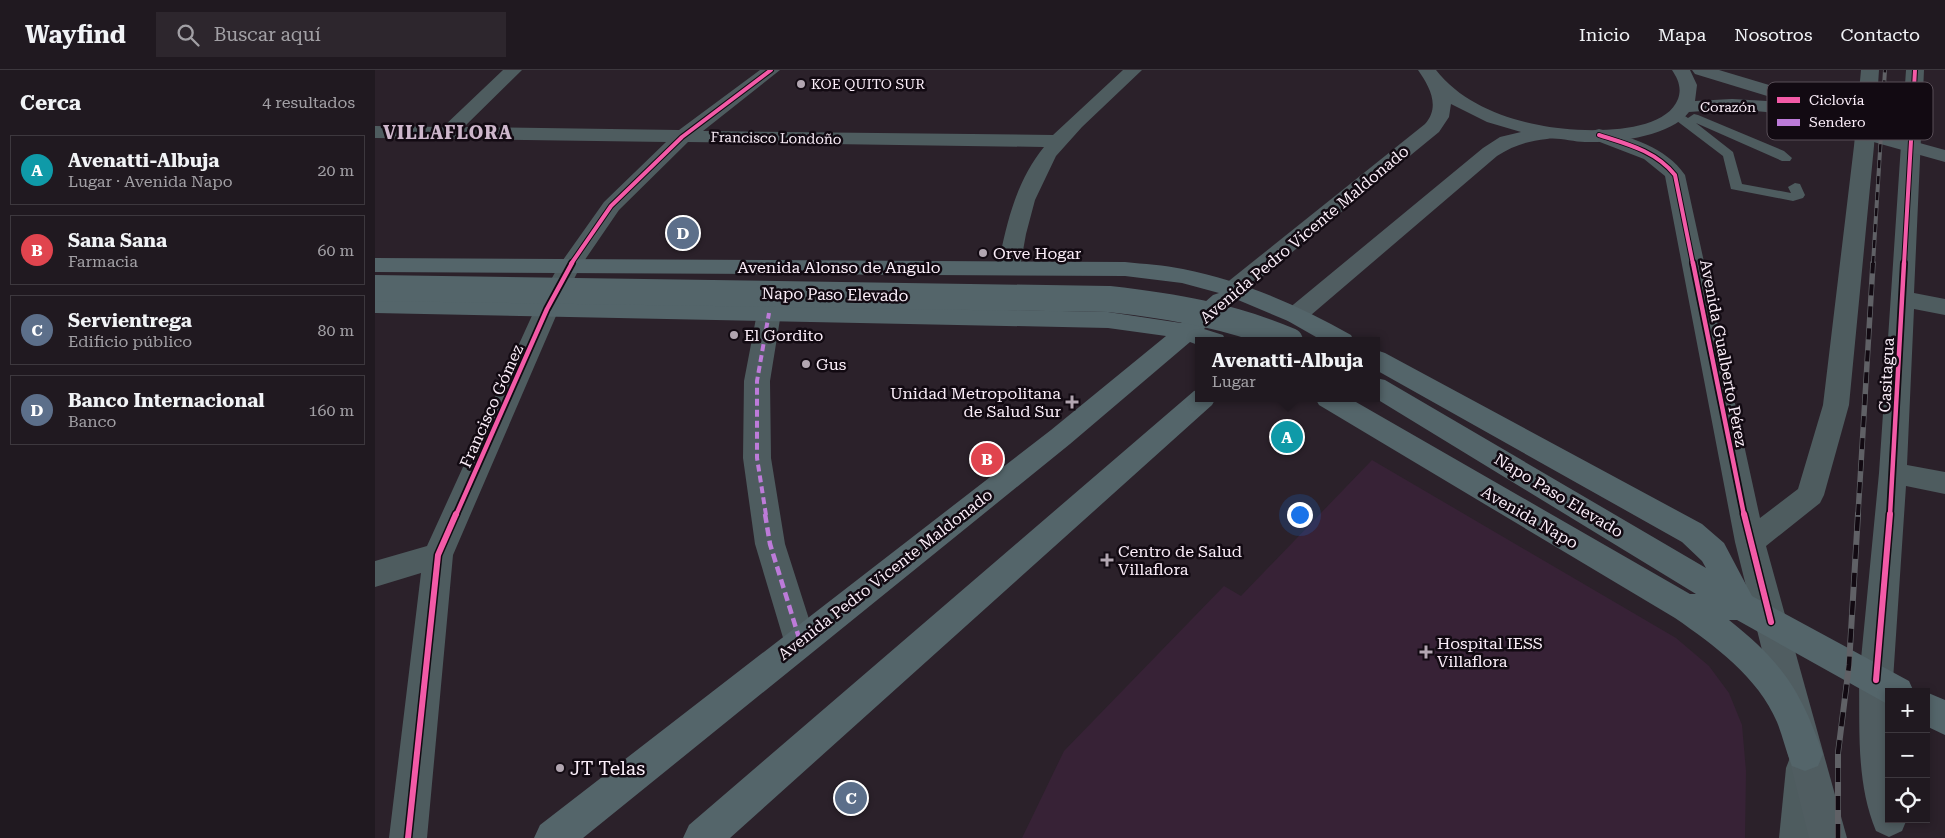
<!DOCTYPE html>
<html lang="es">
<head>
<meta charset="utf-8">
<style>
	body { margin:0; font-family:"Roboto Serif",serif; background:#2d262d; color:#f1f3f6 }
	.controls { position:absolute; right:15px; bottom:15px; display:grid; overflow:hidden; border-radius:0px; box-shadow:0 2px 8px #0003 }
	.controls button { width:45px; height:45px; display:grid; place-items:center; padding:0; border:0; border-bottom:1px solid #3d383e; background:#201920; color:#f1f3f6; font:25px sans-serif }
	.you { position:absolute; left:924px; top:444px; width:18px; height:18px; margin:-12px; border:4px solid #fff; border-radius:50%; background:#1a73e8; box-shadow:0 0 0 8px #1a73e833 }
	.badge { display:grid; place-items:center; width:32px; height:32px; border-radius:50%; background:#1a73e8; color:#fff; font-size:16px; font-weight:700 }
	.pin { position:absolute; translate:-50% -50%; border:2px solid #fff; box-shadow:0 1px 5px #0006 }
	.popup { position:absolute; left:820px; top:267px; width:185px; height:65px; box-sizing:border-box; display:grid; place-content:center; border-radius:0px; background:#201920; filter:drop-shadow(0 1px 4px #0005); font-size:16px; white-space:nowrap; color:#a2a0a5 }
	.popup b { font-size:19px; color:#f1f3f6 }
	.popup::after { content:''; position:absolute; left:50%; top:100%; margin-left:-10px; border:10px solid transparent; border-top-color:#201920 }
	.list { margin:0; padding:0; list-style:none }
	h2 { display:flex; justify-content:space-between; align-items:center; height:65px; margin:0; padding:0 20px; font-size:21px }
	h2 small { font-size:16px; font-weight:400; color:#a2a0a5 }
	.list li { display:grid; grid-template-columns:32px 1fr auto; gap:15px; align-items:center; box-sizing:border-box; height:70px; margin:0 10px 10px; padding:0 10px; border:1px solid #3d383e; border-radius:0px }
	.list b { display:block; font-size:19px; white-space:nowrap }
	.list p { margin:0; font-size:16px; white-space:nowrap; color:#a2a0a5 }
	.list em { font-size:16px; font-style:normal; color:#a2a0a5 }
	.icon { flex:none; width:28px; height:28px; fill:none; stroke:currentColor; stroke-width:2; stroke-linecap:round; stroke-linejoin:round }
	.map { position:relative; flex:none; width:1570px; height:768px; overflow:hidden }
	header { display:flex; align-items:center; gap:30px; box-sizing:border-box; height:70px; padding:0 25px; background:#201920; border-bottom:1px solid #3d383e }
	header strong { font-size:24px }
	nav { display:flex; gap:28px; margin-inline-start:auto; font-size:18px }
	.search { width:350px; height:45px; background:#2d262d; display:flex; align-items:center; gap:12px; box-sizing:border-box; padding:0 18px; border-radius:0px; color:#a2a0a5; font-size:19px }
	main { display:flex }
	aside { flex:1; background:#201920 }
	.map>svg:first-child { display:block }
	.built { fill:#372236 }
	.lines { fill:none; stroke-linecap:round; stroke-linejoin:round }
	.service { fill:#4e5c5f; fill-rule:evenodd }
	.minor { fill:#4e5c5f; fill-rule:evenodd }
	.secondary { fill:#505d61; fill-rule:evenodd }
	.primary { fill:#54656a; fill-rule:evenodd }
	.rail-far2-casing { stroke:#606166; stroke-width:4 }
	.rail-far1-casing { stroke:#606166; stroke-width:5.5 }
	.rail-casing { stroke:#606166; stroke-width:6 }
	.rail-far2 { stroke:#120a12; stroke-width:2.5; stroke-dasharray:8; stroke-linecap:butt }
	.rail-far1 { stroke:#120a12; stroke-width:4; stroke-dasharray:11; stroke-linecap:butt }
	.rail { stroke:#120a12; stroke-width:4.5; stroke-dasharray:14; stroke-linecap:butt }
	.primary-bridge { stroke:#54656a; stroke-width:26 }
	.quiet-far1 { stroke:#bd7bd9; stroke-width:4; stroke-dasharray:7 4; stroke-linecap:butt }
	.quiet { stroke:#bd7bd9; stroke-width:4.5; stroke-dasharray:9 4.5; stroke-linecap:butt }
	.cycleway-far2-casing { stroke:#120a12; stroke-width:6 }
	.cycleway-far1-casing { stroke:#120a12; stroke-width:8 }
	.cycleway-casing { stroke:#120a12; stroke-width:9 }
	.cycleway-far2 { stroke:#f35aa7; stroke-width:4 }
	.cycleway-far1 { stroke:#f35aa7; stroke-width:4.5 }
	.cycleway { stroke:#f35aa7; stroke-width:6 }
	.poi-dot { fill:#b2a6b1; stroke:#120a12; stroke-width:2 }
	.labels { text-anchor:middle; stroke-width:5; stroke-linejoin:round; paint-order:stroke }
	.far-poi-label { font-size:14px; fill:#fbeef9; stroke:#120a12; text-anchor:start }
	.far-street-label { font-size:14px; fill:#fbeef9; stroke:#120a12 }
	.street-label { font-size:16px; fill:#fbeef9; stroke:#120a12 }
	.poi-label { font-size:16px; fill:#fbeef9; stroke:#120a12; text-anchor:start }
	.far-district-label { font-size:18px; font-weight:bold; letter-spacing:1px; fill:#ceb7cc; stroke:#120a12 }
	.near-poi-label { font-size:19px; fill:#fbeef9; stroke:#120a12; text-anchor:start }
	.key { fill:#120a12; stroke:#584e57; stroke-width:1 }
	.key-label { font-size:14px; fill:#fbeef9 }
</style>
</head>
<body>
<header>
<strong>Wayfind</strong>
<div class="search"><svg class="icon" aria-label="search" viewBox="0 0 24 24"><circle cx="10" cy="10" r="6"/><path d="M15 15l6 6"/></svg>Buscar aquí</div>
<nav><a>Inicio</a><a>Mapa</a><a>Nosotros</a><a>Contacto</a></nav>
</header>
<main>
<aside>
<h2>Cerca<small>4 resultados</small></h2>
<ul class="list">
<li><span class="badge" style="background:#0f9aa8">A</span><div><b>Avenatti-Albuja</b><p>Lugar · Avenida Napo</p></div><em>20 m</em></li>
<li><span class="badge" style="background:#e0444e">B</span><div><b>Sana Sana</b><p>Farmacia</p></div><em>60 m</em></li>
<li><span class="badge" style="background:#5c6f8a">C</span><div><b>Servientrega</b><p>Edificio público</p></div><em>80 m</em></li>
<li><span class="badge" style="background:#5c6f8a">D</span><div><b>Banco Internacional</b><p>Banco</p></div><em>160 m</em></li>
</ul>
</aside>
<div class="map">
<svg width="1570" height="768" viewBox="0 0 1570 768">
	<rect width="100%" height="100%" fill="#2b212a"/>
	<path class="built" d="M997 390 1301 568 1334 596 1354 623 1367 655 1371 701 1370 768H647L689 681 849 516 866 526Z"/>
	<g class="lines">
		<path class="service" d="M1302 41 1313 48 1319 44 1323 45 1409 81 1417 88 1415 91H1407L1321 53 1358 82 1367 114 1416 123 1413 117 1420 113 1425 114 1430 125 1428 128 1418 131 1356 119 1348 86 1298 48 1296 45 1298 42Z"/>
		<g class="minor">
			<path d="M128 0H147L89 57 304 60 385 0H405L328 61 678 65 748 0H767L707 57 681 86 660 130 651 164 645 197 642 202 634 204 626 202 623 197C631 155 641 111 669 77L313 72 244 140 205 197 184 239 78 485 52 768H14L46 503 0 517V491L52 476 160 239 183 197 229 132 291 72 0 68V56L68 57Z"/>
			<path d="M1486 0H1504L1499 76 1474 335 1449 425 1445 433 1391 476 1412 552 1407 562 1396 566 1385 562 1380 552 1360 472 1290 106 1269 89 1217 69 1214 65 1217 61 1224 59C1255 67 1291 77 1310 105L1385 448 1423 419 1448 335 1479 76Z"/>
			<path d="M1531 0H1549L1539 223 1570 229V245L1539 239 1532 395 1570 402V424L1531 416 1518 610 1513 621 1501 626 1489 621 1484 610 1504 403Z"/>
			<path d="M394 235 402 237 406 243 395 311 396 388 410 474 441 571 436 581 425 586 414 581 409 571 380 474 368 388 369 311 382 243 386 237Z"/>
			<path d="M1429 680 1442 685 1447 698 1442 768H1404L1411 698 1416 685Z"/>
		</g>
		<g class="secondary">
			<path d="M1043 0H1061C1085 31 1126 48 1164 55 1196 62 1288 68 1303 29 1307 18 1303 9 1297 0H1315L1322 15 1320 31 1357 29 1392 31 1570 80V92L1391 42 1357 39 1314 42C1295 67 1239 73 1210 72 1198 72 1183 67 1172 69 1152 71 1138 76 1122 86L929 251 921 253 913 251 909 245 913 239 1108 78 1125 67 1146 62 1112 52 1076 34 1074 47 1064 62 866 224 858 226 850 224 846 219 850 214 1050 54C1066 36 1054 16 1043 0Z"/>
			<path d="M1317 0H1344L1414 21 1417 25 1414 29 1408 30 1402 29 1320 4Z"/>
			<path d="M1396 538 1407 542 1412 552 1472 768H1434L1380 552 1385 542Z"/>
			<path d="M1501 594 1513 599 1518 610V622H1514V749H1532L1527 761 1514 767 1501 761C1481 713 1485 661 1484 610L1489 599Z"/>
		</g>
		<g class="primary">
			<path d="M0 188 750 192C769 194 789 195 808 199 868 211 922 235 976 265L979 271H948L913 251 856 227 858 230 829 259 848 265 851 271H823V275L815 272 695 374 208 768H159L165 755 676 360 791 266 733 258 0 243V227L733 242 806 253 838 225 844 223 807 213 750 206 0 202Z"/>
			<path d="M1001 280 1010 283 1327 454 1349 473 1377 526 1534 611 1539 622H1514V635L1362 550H1354C1407 592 1426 621 1448 684L1443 696 1430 701 1417 696C1411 682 1408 667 1402 652 1383 607 1339 575 1300 548L944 335 940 328H974L1315 524H1321L1000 328 1001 308 1010 310 1331 498 1327 491 1307 472 1001 300Z"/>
			<path d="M823 320V328H841L837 335 355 768H308L314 755 819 321Z"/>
			<path d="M1551 622 1570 630V665L1551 656Z"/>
		</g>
		<g class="rail-far2-casing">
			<path id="rail-far2" d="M1498 194 1510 0"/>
		</g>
		<g class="rail-far1-casing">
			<path id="rail-far1" d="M1483 445 1498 193"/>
		</g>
		<g class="rail-casing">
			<path id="rail" d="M1463 768V683L1474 595 1483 444"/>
		</g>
		<use href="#rail-far2" class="rail-far2"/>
		<use href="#rail-far1" class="rail-far1"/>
		<use href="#rail" class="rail"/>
		<path class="primary-bridge" d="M0 218 734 229C797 236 857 246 915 271"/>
		<path class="quiet-far1" d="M391 445 382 388V311L394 243"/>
		<path class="quiet" d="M390 444 395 474 425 571"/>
		<g class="cycleway-far2-casing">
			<g id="cycleway-far2">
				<path d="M1224 65C1252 74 1281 81 1300 105L1318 194"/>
				<path d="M196 194 236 136 307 67 396 0"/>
				<path d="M1529 194 1540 0"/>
			</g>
		</g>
		<g class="cycleway-far1-casing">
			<g id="cycleway-far1">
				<path d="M1318 193 1369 445"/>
				<path d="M81 445 172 239 197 193"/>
				<path d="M1515 445 1529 193"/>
			</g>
		</g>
		<g class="cycleway-casing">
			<g id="cycleway">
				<path d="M1369 444 1396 552"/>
				<path d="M1501 610 1515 444"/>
				<path d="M33 768 63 485 81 444"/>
			</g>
		</g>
		<use href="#cycleway-far2" class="cycleway-far2"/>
		<use href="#cycleway-far1" class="cycleway-far1"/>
		<use href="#cycleway" class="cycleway"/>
	</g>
	<g class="poi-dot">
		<circle cx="426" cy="14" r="5"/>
		<circle cx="608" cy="183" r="5"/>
		<circle cx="359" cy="265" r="5"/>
		<circle cx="431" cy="294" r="5"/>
		<path d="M694.5 324.5h5v5h5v5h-5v5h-5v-5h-5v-5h5z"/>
		<path d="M729.5 482.5h5v5h5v5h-5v5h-5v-5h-5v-5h5z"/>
		<path d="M1048.5 574.5h5v5h5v5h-5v5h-5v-5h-5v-5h5z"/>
		<circle cx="185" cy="698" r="5"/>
	</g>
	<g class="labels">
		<g class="far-poi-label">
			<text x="436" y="19">KOE QUITO SUR</text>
		</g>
		<g class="far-street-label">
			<text x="1353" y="42">Corazón</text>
			<text transform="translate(401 68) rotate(1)" y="5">Francisco Londoño</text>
		</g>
		<g class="street-label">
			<text transform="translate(929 164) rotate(-40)" y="6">Avenida Pedro Vicente Maldonado</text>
			<text x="464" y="203">Avenida Alonso de Angulo</text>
			<text transform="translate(460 224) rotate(1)" y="6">Napo Paso Elevado</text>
			<text transform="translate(1349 283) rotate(79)" y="6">Avenida Gualberto Pérez</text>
			<text transform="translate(1511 305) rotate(-87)" y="6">Casitagua</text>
			<text transform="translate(116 336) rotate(-66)" y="6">Francisco Gómez</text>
			<text transform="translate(1184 425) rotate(31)" y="6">Napo Paso Elevado</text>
			<text transform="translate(1155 447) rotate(30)" y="6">Avenida Napo</text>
			<text transform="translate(510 504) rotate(-38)" y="6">Avenida Pedro Vicente Maldonado</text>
		</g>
		<g class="poi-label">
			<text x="618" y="189">Orve Hogar</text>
			<text x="369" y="271">El Gordito</text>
			<text x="441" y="300">Gus</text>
			<text x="686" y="329" text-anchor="end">Unidad Metropolitana<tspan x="686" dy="18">de Salud Sur</tspan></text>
			<text x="743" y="487">Centro de Salud<tspan x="743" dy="18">Villaflora</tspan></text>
			<text x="1062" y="579">Hospital IESS<tspan x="1062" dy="18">Villaflora</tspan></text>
		</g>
		<g class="far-district-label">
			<text x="73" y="69">VILLAFLORA</text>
		</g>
		<g class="near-poi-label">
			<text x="195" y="705">JT Telas</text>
		</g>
	</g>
	<rect x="1392" y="12" width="166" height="58" rx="8" class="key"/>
	<rect x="1402" y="27" width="23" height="6" fill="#f35aa7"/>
	<rect x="1402" y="49" width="23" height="7" fill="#bd7bd9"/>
	<g class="key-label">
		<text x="1434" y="35">Ciclovía</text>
		<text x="1434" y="57">Sendero</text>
	</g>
</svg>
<div class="controls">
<button>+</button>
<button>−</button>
<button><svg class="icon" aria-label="locate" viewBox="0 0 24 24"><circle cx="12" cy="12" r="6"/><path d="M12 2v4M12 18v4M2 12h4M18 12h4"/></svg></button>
</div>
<div class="you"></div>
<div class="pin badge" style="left:912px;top:367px;background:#0f9aa8">A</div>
<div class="popup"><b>Avenatti-Albuja</b>Lugar</div>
<div class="pin badge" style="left:612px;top:389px;background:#e0444e">B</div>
<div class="pin badge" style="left:476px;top:728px;background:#5c6f8a">C</div>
<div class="pin badge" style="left:308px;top:163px;background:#5c6f8a">D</div>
</div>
</main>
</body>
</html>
